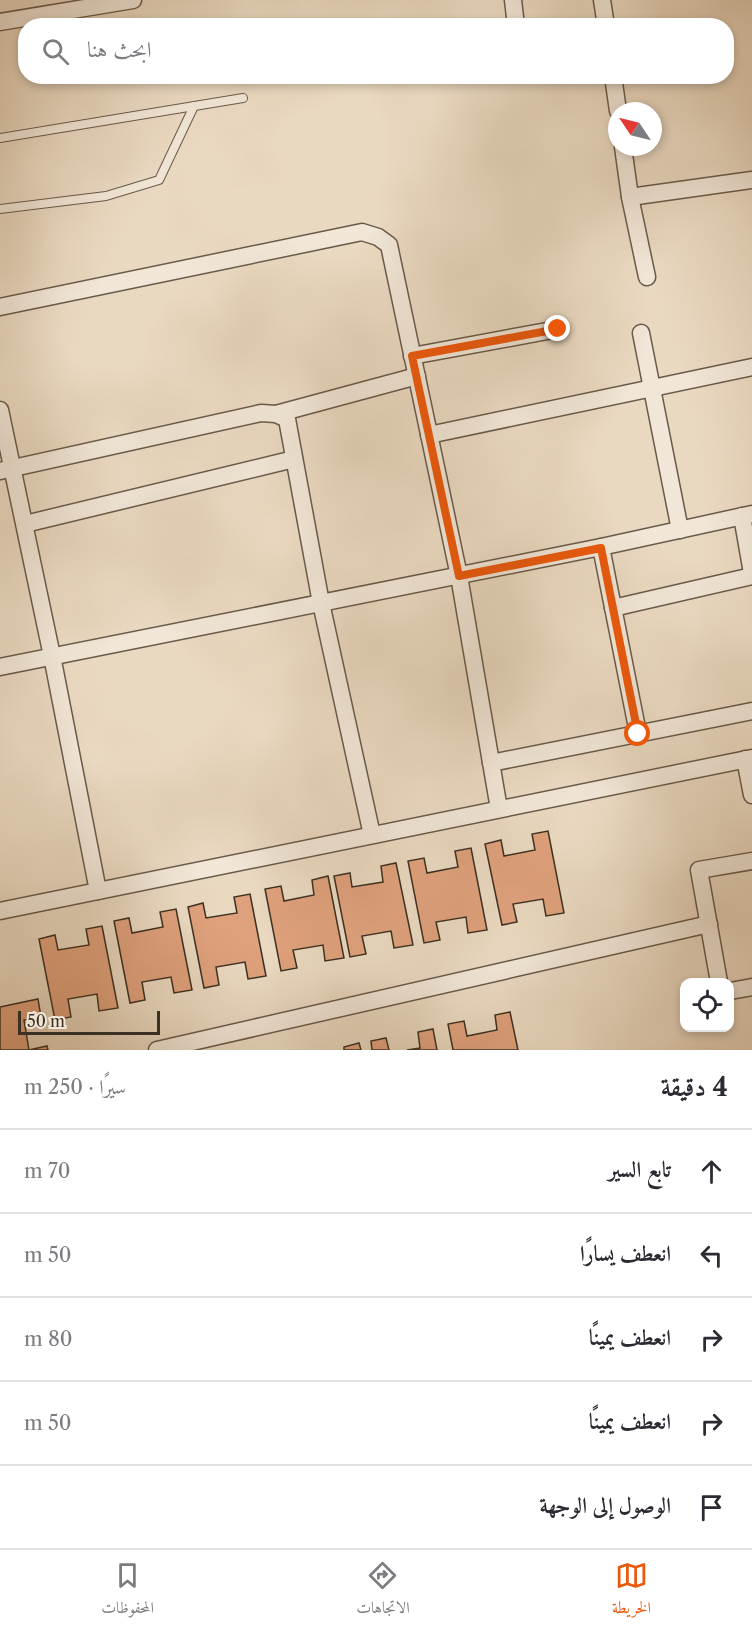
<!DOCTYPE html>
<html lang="ar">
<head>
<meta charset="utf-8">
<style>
	body { margin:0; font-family:"Libre Caslon Text",Amiri,serif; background:#f7f7f7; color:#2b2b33; direction:rtl }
	.controls { position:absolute; right:18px; bottom:18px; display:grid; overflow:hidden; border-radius:12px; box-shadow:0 3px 9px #0003 }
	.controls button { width:54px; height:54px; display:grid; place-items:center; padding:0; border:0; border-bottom:2px solid #e1e1e2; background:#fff; color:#2b2b33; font:30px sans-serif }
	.compass { position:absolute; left:608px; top:102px; width:54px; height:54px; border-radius:50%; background:#fff; box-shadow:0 3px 9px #0003; rotate:305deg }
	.scale { position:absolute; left:18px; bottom:15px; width:142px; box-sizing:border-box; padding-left:6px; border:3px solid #3c3022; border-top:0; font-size:16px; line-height:21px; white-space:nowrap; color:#3c3022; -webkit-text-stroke:4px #f1e6d7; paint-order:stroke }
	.stop { position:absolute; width:18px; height:18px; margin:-14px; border:4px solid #ea580c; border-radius:50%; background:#fff }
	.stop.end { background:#ea580c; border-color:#fff; box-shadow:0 2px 6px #0008 }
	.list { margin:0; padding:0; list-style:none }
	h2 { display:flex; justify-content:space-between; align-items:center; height:78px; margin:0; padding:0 24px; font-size:26px }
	h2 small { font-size:20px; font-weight:400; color:#7c7c81 }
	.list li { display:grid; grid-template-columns:39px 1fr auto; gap:18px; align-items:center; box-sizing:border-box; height:84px; padding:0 24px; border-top:2px solid #e1e1e2 }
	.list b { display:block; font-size:22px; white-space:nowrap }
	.list em { font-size:20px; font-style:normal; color:#7c7c81 }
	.icon { flex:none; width:33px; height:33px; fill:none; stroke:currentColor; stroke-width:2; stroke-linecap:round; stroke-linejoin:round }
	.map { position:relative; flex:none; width:752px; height:1050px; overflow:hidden; direction:ltr }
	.search { position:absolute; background:#fff; box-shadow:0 3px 9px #0003; left:18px; right:18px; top:18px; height:66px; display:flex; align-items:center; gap:15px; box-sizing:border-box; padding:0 21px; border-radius:24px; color:#7c7c81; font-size:22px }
	.sheet { height:498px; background:#fff }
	nav { display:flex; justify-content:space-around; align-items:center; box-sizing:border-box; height:84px; border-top:2px solid #e1e1e2; background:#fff; font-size:16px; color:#7c7c81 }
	nav a { display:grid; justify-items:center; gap:3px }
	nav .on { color:#ea580c }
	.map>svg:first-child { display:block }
	.building { fill:#dfa17c; stroke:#3c3022; stroke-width:1.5 }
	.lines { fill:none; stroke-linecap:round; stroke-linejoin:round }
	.lane-casing { stroke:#685a4a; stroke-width:10 }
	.street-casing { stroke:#685a4a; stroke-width:19 }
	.lane { stroke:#f1e6d7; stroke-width:8 }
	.street { stroke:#f1e6d7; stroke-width:16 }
	.route { stroke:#ea580c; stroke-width:8 }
</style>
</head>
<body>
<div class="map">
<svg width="752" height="1050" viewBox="0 0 752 1050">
	<rect width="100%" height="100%" fill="#ead9c1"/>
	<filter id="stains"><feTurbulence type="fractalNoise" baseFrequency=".00333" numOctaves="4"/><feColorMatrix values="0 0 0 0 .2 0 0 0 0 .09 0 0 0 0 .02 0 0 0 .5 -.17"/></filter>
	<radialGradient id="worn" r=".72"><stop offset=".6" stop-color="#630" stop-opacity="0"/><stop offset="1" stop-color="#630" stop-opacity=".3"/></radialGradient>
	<g class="building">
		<path d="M548 831 564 913 546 916 543 899 513 904 517 922 502 925 485 844 501 840 504 856 535 850 532 834Z"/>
		<path d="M471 848 487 930 468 933 466 917 436 922 440 940 424 943 408 861 424 858 427 873 458 867 455 851Z"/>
		<path d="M396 863 413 945 394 948 391 931 362 936 366 954 350 957 334 876 350 873 352 887 383 882 381 866Z"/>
		<path d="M328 876 344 958 325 961 323 945 293 950 297 968 281 971 265 889 281 886 284 901 314 895 312 880Z"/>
		<path d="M250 894 266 976 248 979 245 962 216 967 219 985 204 988 188 907 203 903 206 918 237 913 234 897Z"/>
		<path d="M176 909 192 990 174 993 171 977 142 982 145 1000 130 1003 114 921 129 918 132 933 163 927 160 912Z"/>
		<path d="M102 926 118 1008 99 1011 97 994 68 999 71 1017 55 1020 39 939 55 935 58 950 89 945 86 929Z"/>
		<path d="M38 999 41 1017 24 1020 29 1050 47 1046 48 1050H0V1007Z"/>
		<path d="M510 1012 518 1050H453L448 1024 464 1021 467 1036 497 1030 495 1015Z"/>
		<path d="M433 1029 437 1050H407L420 1048 418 1032Z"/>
		<path d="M386 1038 389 1050H372L371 1041Z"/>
		<path d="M359 1043 361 1050H344V1047Z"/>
	</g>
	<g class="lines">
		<g class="lane-casing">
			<g id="lane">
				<path d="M0 138 243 98"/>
				<path d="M0 209 106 196 159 180 194 106"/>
			</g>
		</g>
		<g class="street-casing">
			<g id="street">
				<path d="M513 0 516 26"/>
				<path d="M602 0 606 26"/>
				<path d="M0 22 133 0"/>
				<path d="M613 76 618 111"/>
				<path d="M623 147 630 197 647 277"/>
				<path d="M630 197 752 180"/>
				<path d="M0 307 362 232 378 237 389 245 459 576 499 809"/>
				<path d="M641 333 680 530"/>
				<path d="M412 356 558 329"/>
				<path d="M0 410 52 656 98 891"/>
				<path d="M276 414 417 376"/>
				<path d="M429 435 752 367"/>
				<path d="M0 471 261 413 276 414 287 419 321 603 372 835"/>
				<path d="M742 516 752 573"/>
				<path d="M25 524 294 459"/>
				<path d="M601 547 638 733"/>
				<path d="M613 608 752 576"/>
				<path d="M0 667 601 547 752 514"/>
				<path d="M745 759 752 795"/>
				<path d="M491 763 752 711"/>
				<path d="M0 911 752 758"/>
				<path d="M719 982 699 870 752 861"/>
				<path d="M730 991 752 987"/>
				<path d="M157 1050 709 924"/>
			</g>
		</g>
		<use href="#lane" class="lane"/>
		<use href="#street" class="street"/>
	</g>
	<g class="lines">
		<path class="route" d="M558 329 412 356 459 576 601 548 638 734"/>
	</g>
	<rect width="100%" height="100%" filter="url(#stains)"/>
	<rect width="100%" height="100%" fill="url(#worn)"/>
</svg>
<div class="controls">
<button><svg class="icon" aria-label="locate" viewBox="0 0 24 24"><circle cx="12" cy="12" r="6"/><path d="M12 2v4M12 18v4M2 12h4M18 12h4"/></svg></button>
</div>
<svg class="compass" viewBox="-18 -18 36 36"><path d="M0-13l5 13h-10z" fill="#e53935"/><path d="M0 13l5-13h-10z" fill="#7c7c81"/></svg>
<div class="scale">50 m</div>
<div class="stop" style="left:638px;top:734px"></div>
<div class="stop end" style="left:558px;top:329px"></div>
<div class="search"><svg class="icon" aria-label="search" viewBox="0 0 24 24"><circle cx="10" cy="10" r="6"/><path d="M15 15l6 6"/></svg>ابحث هنا</div>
</div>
<section class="sheet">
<h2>4 دقيقة<small>سيرًا · 250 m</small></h2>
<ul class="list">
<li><svg class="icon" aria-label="ahead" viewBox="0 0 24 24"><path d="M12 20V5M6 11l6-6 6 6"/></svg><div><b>تابع السير</b></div><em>70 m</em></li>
<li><svg class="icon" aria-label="left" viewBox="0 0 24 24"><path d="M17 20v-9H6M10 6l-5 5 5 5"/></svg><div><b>انعطف يسارًا</b></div><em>50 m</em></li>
<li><svg class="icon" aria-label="right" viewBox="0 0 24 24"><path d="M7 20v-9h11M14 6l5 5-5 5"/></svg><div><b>انعطف يمينًا</b></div><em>80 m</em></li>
<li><svg class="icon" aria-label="right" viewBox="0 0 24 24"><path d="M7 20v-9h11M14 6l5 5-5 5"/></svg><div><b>انعطف يمينًا</b></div><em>50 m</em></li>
<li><svg class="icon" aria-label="arrive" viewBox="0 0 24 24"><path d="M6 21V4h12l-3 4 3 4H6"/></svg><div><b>الوصول إلى الوجهة</b></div></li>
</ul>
</section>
<nav>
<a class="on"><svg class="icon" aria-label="map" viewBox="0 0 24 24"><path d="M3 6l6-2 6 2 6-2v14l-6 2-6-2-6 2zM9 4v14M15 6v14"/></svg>الخريطة</a>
<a><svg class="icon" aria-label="directions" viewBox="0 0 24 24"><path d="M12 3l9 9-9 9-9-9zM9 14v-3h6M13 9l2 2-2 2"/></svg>الاتجاهات</a>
<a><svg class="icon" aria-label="saved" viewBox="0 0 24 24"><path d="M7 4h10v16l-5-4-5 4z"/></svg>المحفوظات</a>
</nav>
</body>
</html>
